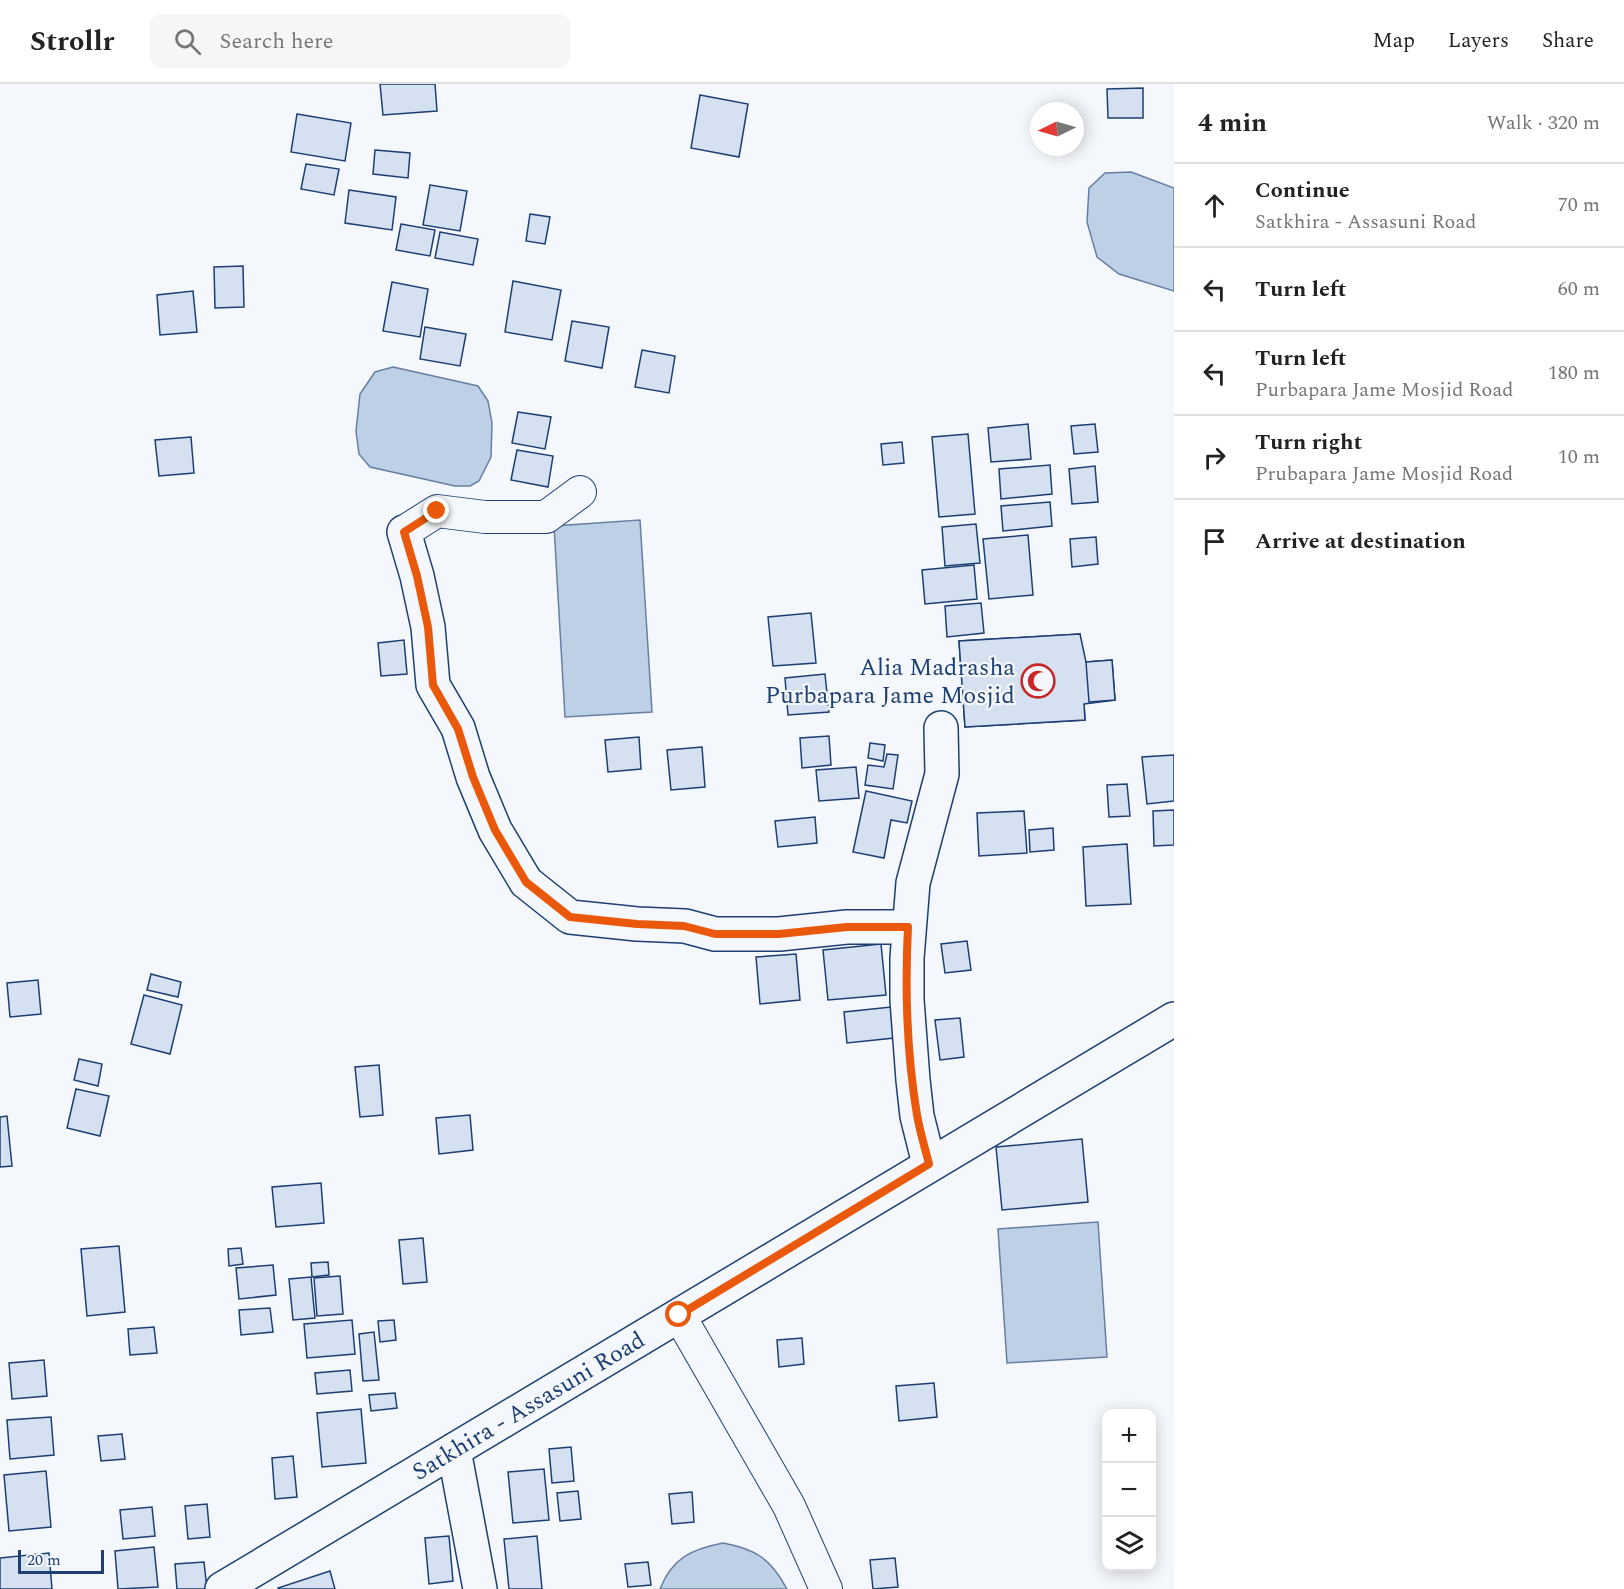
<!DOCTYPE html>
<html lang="en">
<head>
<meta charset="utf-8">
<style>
	body { margin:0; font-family:Spectral,serif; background:#f6f6f6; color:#222 }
	.controls { position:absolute; right:18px; bottom:18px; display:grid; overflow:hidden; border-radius:12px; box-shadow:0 3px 15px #0003 }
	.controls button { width:54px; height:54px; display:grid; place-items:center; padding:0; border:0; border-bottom:2px solid #e0e0e0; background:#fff; color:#222; font:30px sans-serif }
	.compass { position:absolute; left:1030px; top:18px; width:54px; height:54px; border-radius:50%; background:#fff; box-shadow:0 3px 15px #0003; rotate:265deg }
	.scale { position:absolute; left:18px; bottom:15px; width:86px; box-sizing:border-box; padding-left:6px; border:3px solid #1d3f73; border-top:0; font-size:16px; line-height:21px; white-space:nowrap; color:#1d3f73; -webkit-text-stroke:4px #f4f7fb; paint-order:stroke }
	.stop { position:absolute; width:18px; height:18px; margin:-14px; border:4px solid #ea580c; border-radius:50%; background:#fff }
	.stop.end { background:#ea580c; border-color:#fff; box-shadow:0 2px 6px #0008 }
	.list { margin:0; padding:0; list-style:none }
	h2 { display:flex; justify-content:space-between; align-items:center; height:78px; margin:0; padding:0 24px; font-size:26px }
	h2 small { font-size:20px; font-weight:400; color:#767676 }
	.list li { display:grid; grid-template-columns:39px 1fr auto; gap:18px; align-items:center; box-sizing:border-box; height:84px; padding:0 24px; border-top:2px solid #e0e0e0 }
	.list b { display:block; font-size:22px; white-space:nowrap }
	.list p { margin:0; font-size:20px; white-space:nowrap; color:#767676 }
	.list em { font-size:20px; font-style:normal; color:#767676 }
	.icon { flex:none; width:33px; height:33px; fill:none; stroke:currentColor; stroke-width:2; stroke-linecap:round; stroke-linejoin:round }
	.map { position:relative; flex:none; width:1174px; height:1505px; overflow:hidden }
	header { display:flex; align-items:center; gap:36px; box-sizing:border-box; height:84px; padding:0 30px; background:#fff; border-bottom:2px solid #e0e0e0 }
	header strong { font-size:28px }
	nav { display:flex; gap:33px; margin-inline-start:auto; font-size:21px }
	.search { width:420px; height:54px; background:#f6f6f6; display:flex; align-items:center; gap:15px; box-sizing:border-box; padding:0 21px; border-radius:12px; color:#767676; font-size:22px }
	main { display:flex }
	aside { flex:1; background:#fff }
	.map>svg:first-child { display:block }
	.water { fill:#bed0e5; stroke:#687fa3; stroke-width:1.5 }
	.building { fill:#d5e0f0; stroke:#1d3f73; stroke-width:1.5 }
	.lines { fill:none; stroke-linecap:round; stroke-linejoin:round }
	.tertiary-casing { stroke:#1d3f73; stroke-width:34 }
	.secondary-casing { stroke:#1d3f73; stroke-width:36 }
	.primary-casing { stroke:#1d3f73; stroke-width:36 }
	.tertiary { stroke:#f4f7fb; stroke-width:32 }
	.secondary { stroke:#f4f7fb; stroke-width:33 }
	.primary { stroke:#f4f7fb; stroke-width:33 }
	.route { stroke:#ea580c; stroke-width:8 }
	.labels { text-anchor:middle; stroke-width:4.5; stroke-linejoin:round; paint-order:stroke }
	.poi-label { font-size:24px; fill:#1d3f73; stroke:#f4f7fb; text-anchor:end }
	.street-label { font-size:24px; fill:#1d3f73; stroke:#f4f7fb }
</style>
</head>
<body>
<header>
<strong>Strollr</strong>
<div class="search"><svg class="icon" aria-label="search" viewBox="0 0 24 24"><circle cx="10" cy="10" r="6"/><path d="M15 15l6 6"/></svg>Search here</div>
<nav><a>Map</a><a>Layers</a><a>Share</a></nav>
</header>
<main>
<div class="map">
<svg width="1174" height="1505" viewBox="0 0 1174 1505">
	<rect width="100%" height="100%" fill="#f4f7fb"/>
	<g class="water">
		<path d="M1131 88 1174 104V207L1119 190 1097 173 1087 138 1089 104 1105 89Z"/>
		<path d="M393 283 478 302 488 317 492 339 491 373 479 397 470 402H455L370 383 359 370 356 347 360 310 375 288Z"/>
		<path d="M640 436 652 628 565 633 554 442Z"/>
		<path d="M1098 1138 1107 1273 1007 1279 998 1145Z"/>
		<path d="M723 1459C756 1465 771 1475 787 1505H660C672 1474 692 1465 723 1459Z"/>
	</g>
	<g class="building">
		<path d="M380 0H435L437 27 383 31Z"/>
		<path d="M1143 4V34H1108L1107 5Z"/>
		<path d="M700 11 748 20 739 73 691 64Z"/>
		<path d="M297 30 351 39 345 77 291 68Z"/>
		<path d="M375 66 410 69 408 94 373 90Z"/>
		<path d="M306 80 339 85 334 111 301 105Z"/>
		<path d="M430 101 467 107 460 147 423 141Z"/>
		<path d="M349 106 396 113 392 146 345 139Z"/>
		<path d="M530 130 550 133 545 160 526 157Z"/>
		<path d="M401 140 435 146 430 172 396 166Z"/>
		<path d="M440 148 478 155 473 181 435 174Z"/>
		<path d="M243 182 244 223 215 224 214 183Z"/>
		<path d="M513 197 561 206 552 256 505 248Z"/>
		<path d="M392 198 428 205 420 253 383 247Z"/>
		<path d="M193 207 197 248 160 251 157 211Z"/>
		<path d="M572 237 609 243 602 284 565 277Z"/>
		<path d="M425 243 466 250 460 282 420 275Z"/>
		<path d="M642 266 675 272 669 309 635 303Z"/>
		<path d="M518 328 551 333 545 365 512 359Z"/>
		<path d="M1028 340 1031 375 991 378 988 344Z"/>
		<path d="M1095 340 1098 368 1074 370 1071 342Z"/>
		<path d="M968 350 975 430 939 433 932 353Z"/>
		<path d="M191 353 194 389 159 392 155 356Z"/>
		<path d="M902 358 904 379 883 381 881 360Z"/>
		<path d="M517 366 553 372 548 403 511 396Z"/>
		<path d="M1050 381 1052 410 1001 415 999 385Z"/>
		<path d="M1095 382 1098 418 1072 420 1069 385Z"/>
		<path d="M1050 418 1052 442 1003 447 1001 422Z"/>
		<path d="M976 440 980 479 945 482 942 443Z"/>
		<path d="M1028 451 1033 511 989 515 983 455Z"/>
		<path d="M1096 453 1098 480 1072 483 1070 455Z"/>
		<path d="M974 481 977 515 925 520 922 486Z"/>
		<path d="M981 519 984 549 947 553 945 522Z"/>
		<path d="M811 529 816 579 773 582 768 533Z"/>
		<path d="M1080 550 1085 636 965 643 959 557Z"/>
		<path d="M1080 550 1086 578 1112 576 1115 616 1084 620 1085 636 965 643 959 557Z"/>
		<path d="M404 556 407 590 381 592 378 559Z"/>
		<path d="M1112 576 1115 616 1089 618 1086 578Z"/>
		<path d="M825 590 829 628 788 631 785 594Z"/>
		<path d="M829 652 831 681 802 684 800 654Z"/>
		<path d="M639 653 641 685 608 688 605 656Z"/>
		<path d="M870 659 885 661 883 677 868 674Z"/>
		<path d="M702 663 705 703 671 706 667 666Z"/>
		<path d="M887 670 898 671 893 705 865 701 868 681 884 683Z"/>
		<path d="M1174 671V717L1147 720 1142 673Z"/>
		<path d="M856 683 859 714 819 717 816 686Z"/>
		<path d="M1127 700 1130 732 1109 733 1107 701Z"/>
		<path d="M866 707 912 717 907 739 891 736 884 774 853 768Z"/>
		<path d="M1174 726V761L1154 762 1153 727Z"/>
		<path d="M1024 727 1027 769 979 772 977 729Z"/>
		<path d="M815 733 817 759 778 763 775 737Z"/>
		<path d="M1053 744 1054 766 1030 768 1029 746Z"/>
		<path d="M1127 760 1131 820 1086 822 1083 763Z"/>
		<path d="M967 857 971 886 945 889 941 860Z"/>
		<path d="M881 860 886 911 828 916 823 866Z"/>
		<path d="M796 870 800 916 760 920 756 873Z"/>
		<path d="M151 890 181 898 178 913 147 906Z"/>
		<path d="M38 896 41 930 10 933 7 899Z"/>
		<path d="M144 911 182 921 170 970 131 960Z"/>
		<path d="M891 923 894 954 847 959 844 928Z"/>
		<path d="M960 934 964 973 940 976 935 936Z"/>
		<path d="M79 975 102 980 98 1002 74 996Z"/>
		<path d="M379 981 383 1031 360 1033 355 983Z"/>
		<path d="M76 1005 109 1012 100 1052 67 1044Z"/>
		<path d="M470 1031 473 1066 439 1070 436 1034Z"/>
		<path d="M7 1032 12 1082 0 1083V1033Z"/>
		<path d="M1082 1055 1088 1118 1002 1126 996 1063Z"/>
		<path d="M321 1099 324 1139 276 1143 272 1103Z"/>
		<path d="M423 1154 427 1198 403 1200 399 1156Z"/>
		<path d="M119 1162 125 1228 87 1232 81 1165Z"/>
		<path d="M241 1164 243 1180 229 1182 228 1165Z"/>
		<path d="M328 1178 329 1191 312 1193 311 1179Z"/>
		<path d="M273 1181 276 1211 239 1215 236 1184Z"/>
		<path d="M340 1192 343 1230 317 1232 314 1194Z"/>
		<path d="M311 1193 315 1234 293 1236 289 1195Z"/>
		<path d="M270 1224 273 1248 241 1251 239 1226Z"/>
		<path d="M352 1236 355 1270 307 1274 304 1240Z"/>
		<path d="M394 1236 396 1256 380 1258 378 1237Z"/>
		<path d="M154 1243 157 1269 130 1271 128 1245Z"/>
		<path d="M374 1248 379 1296 363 1297 359 1250Z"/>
		<path d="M802 1254 804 1280 779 1283 777 1256Z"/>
		<path d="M44 1276 47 1312 12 1315 9 1279Z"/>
		<path d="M350 1286 352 1307 317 1310 315 1289Z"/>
		<path d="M934 1299 937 1333 899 1337 896 1302Z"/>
		<path d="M395 1309 397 1324 371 1327 369 1311Z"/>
		<path d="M361 1325 366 1379 322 1383 317 1329Z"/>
		<path d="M51 1333 54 1371 10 1375 7 1336Z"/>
		<path d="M122 1350 125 1375 101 1377 98 1352Z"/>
		<path d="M571 1363 574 1397 552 1399 549 1365Z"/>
		<path d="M293 1372 297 1413 275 1415 272 1374Z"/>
		<path d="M544 1385 549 1436 513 1439 508 1388Z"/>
		<path d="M46 1387 51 1443 9 1447 4 1391Z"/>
		<path d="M578 1407 581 1435 560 1437 557 1409Z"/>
		<path d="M692 1408 694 1438 672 1440 669 1410Z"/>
		<path d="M207 1420 210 1453 188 1455 185 1422Z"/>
		<path d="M152 1423 155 1452 123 1455 120 1426Z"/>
		<path d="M449 1452 453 1497 429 1500 425 1454Z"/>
		<path d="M537 1452 542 1505H509L504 1455Z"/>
		<path d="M154 1463 158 1503 118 1505 115 1467Z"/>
		<path d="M49 1469 52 1505H0V1474Z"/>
		<path d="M895 1474 898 1503 873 1505 870 1476Z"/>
		<path d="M204 1478 207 1505H177L175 1480Z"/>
		<path d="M648 1478 651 1501 628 1503 625 1480Z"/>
		<path d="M330 1487 335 1505H279L278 1504Z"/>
	</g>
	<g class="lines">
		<g class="tertiary-casing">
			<g id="tertiary">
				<path d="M404 448 437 427 485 433H546L580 408"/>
				<path d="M679 1231 789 1422 826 1505"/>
			</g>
		</g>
		<g class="secondary-casing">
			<g id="secondary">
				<path d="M404 448 417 492 428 543 433 601 458 644 473 693 495 746 526 798 570 833 637 840 685 842 715 850H779L847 843H908"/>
				<path d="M929 1080 917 1032 913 996 907 916V874L913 799 942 690 941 644"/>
				<path d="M454 1366 480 1505"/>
			</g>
		</g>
		<g class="primary-casing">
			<g id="primary">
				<path id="s1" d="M222 1505 1174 935"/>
			</g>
		</g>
		<use href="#tertiary" class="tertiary"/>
		<use href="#secondary" class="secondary"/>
		<use href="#primary" class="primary"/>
	</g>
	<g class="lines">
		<path class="route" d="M437 427 404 448 417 492 428 543 433 601 458 645 473 693 495 746 526 798 570 833 637 840 684 842 715 850H779L847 843H908C905 903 907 971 917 1031 920 1048 925 1064 929 1080L679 1231"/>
	</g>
	<defs>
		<g id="mosque-ring" transform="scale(1.725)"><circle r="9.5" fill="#f4f7fb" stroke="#c62828" stroke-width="1.5"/><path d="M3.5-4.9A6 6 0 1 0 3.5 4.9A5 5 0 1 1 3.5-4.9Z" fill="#c62828"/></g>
	</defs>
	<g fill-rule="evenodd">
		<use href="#mosque-ring" x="1038" y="597"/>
	</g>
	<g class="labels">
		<g class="poi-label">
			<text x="1015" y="591">Alia Madrasha<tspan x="1015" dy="28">Purbapara Jame Mosjid</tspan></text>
		</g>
		<g class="street-label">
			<text dy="8" stroke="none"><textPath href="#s1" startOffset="357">Satkhira - Assasuni Road</textPath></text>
		</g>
	</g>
</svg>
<div class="controls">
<button>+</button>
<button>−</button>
<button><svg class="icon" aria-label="layers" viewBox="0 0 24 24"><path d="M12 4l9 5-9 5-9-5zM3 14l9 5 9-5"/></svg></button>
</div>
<svg class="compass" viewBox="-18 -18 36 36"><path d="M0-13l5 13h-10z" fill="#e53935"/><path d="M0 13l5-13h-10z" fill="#767676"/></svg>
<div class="scale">20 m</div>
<div class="stop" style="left:679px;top:1231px"></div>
<div class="stop end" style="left:437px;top:427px"></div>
</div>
<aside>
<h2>4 min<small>Walk · 320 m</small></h2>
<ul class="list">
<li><svg class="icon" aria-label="ahead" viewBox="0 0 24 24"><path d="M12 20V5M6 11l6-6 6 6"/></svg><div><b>Continue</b><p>Satkhira - Assasuni Road</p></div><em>70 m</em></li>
<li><svg class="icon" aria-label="left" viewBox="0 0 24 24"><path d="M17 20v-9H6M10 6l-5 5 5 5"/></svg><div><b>Turn left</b></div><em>60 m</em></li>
<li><svg class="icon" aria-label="left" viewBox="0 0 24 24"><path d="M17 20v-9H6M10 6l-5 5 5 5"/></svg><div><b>Turn left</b><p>Purbapara Jame Mosjid Road</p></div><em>180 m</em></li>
<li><svg class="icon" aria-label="right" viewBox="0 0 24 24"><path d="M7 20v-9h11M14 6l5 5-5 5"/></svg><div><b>Turn right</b><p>Prubapara Jame Mosjid Road</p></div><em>10 m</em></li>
<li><svg class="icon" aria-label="arrive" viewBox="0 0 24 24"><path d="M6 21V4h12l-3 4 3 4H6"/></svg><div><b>Arrive at destination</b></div></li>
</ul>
</aside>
</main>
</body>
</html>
